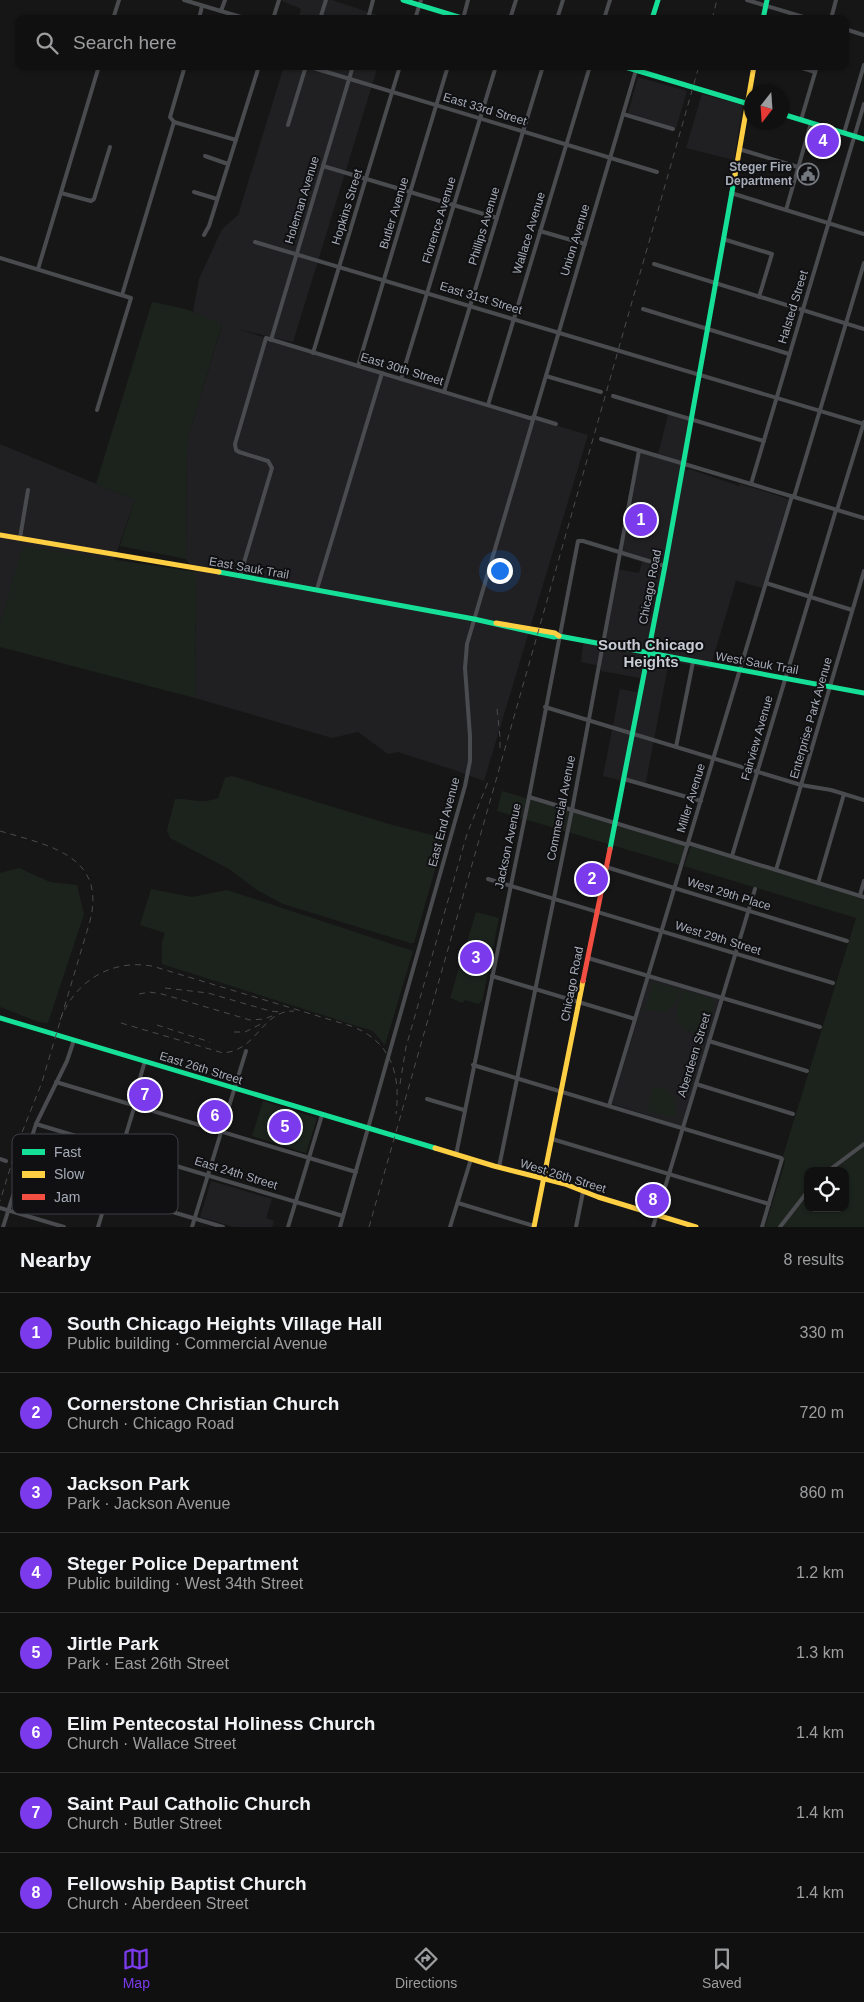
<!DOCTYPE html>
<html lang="en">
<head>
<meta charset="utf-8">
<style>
	body { margin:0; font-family:Arial,sans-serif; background:#191919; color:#f1f3f6 }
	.controls { position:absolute; right:15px; bottom:15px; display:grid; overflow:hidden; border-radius:10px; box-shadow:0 1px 4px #0004 }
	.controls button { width:45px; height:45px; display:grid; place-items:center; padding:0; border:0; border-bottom:1px solid #303030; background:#101010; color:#f1f3f6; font:25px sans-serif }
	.compass { position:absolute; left:744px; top:85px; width:45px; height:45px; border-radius:50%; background:#101010; box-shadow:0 1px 4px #0004; rotate:197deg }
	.you { position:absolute; left:499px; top:570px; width:18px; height:18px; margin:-12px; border:4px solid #fff; border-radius:50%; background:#1a73e8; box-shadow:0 0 0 8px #1a73e833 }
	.badge { display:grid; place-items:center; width:32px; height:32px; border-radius:50%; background:#7c3aed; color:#fff; font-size:16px; font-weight:700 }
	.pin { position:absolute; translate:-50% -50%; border:2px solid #fff; box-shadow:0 1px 5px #0006 }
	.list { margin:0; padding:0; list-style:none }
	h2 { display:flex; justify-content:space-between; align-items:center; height:65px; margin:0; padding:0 20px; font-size:21px }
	h2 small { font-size:16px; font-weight:400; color:#9c9d9f }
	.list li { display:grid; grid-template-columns:32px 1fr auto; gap:15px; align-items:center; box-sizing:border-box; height:80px; padding:0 20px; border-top:1px solid #303030 }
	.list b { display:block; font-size:19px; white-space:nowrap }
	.list p { margin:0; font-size:16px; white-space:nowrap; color:#9c9d9f }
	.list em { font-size:16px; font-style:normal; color:#9c9d9f }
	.icon { flex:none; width:28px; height:28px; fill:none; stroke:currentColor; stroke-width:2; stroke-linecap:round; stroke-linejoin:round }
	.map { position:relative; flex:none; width:864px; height:1227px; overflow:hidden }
	.search { position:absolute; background:#101010; box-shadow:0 1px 4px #0004; left:15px; right:15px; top:15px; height:55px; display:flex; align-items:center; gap:12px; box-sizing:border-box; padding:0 18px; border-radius:10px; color:#9c9d9f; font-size:19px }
	.sheet { height:705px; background:#101010 }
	nav { display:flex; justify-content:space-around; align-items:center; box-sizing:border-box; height:70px; border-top:1px solid #303030; background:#101010; font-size:14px; color:#9c9d9f }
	nav a { display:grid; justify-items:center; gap:2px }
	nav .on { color:#7c3aed }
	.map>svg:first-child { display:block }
	.built { fill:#202022 }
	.green { fill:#1c231d; fill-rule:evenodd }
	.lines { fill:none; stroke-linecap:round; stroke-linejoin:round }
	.street { stroke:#4a4b4f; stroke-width:4 }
	.fast { stroke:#16e098; stroke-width:5 }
	.slow { stroke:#ffcf43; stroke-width:5 }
	.jam { stroke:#f24e42; stroke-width:5 }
	.rail { stroke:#4a4b4e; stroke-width:1; stroke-dasharray:6 5; stroke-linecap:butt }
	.labels { text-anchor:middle; stroke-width:4; stroke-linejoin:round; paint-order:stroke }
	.street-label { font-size:12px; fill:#a6acb8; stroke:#101012 }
	.poi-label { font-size:12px; font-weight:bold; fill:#a6acb8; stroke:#101012; text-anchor:end }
	.quarter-label { font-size:15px; font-weight:bold; fill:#c7cbd4; stroke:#101012 }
	.key { fill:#101012; stroke:#3d3f44; stroke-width:1 }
	.key-label { font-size:14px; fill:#a6acb8 }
</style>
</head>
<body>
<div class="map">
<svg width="864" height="1227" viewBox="0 0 864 1227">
	<rect width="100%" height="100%" fill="#161616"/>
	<g class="built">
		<path d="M282 0H332L389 19H298L301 9 282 1Z"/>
		<path d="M284 66H378L293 342 237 329 588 435 484 781 454 770 398 752 388 754 358 732 332 738 195 698 196 572 186 559 187 441 222 325 193 312 199 279 222 229 238 215Z"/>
		<path d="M638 77 687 91 676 128 628 113Z"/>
		<path d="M702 94 743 105 734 160 686 148Z"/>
		<path d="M669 411 694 419 686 471 689 469 739 486 740 484 789 499 762 588 734 580 736 581 710 669 669 661 645 787 603 776 620 689 637 692 640 678 601 671V666L581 662 584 637 602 641 616 569 639 573 642 562 618 555 637 448 658 454Z"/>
		<path d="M0 444 135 500 114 560 23 547 0 623Z"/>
		<path d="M650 977 720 999 682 1126 612 1104Z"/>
		<path d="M211 1181 272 1199 266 1218 274 1221 272 1227H234L200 1217Z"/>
	</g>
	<g class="green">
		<path d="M152 302 186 309 222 324 187 441 186 559 120 546 135 500 96 484Z"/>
		<path d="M23 546 196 572 195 698 0 647V623Z"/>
		<path d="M232 776 389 824 444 838 414 943H410L283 904 257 890 229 869 170 838 167 830 175 799C192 798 199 805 218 798L225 778Z"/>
		<path d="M502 791 685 846 679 865 497 811Z"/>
		<path d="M691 846 864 898V1227H765L785 1162 783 1156 856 918 684 866ZM808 1171H845V1208H808Z"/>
		<path d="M19 868 50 882 77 885 84 914 48 1023 39 1022 0 1007V873Z"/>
		<path d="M151 889 192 897 227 890 413 951 385 1045 373 1031 162 964V942L165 933 140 925Z"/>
		<path d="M476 912 499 918 482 1002 480 1001 479 1004 464 1000 463 1003 450 998Z"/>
		<path d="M656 983 681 990 674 1005 665 1012 644 1010 653 984Z"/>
		<path d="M684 990 712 999 715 1004 705 1037 686 1030 677 1021V1003Z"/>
		<path d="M654 1086C673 1091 679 1098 674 1118L649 1111 647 1107Z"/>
		<path d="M263 1101 317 1118 306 1153 252 1136Z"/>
	</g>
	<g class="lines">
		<g class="street">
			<path d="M184 0 241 17"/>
			<path d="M747 0 810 19"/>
			<path d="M221 11 225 0"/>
			<path d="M113 19 119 0"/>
			<path d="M199 19 202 6"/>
			<path d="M273 19 279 0"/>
			<path d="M320 19 326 0"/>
			<path d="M368 19 373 0"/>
			<path d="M415 19 421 0"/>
			<path d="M463 19 468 0"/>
			<path d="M510 19 516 0"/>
			<path d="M557 19 563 0"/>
			<path d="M604 19 610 0"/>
			<path d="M831 19 836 0"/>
			<path d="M845 29 864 35"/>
			<path d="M307 66 657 172"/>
			<path d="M796 66 815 72"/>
			<path d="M623 114 673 129"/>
			<path d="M801 120 817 66"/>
			<path d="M174 122 236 140"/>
			<path d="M288 125 306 66"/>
			<path d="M844 133 864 65"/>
			<path d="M739 149 798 167"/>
			<path d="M205 156 228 164"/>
			<path d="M323 166 497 218"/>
			<path d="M194 192 217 199"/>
			<path d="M61 193 91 201 94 199 110 147"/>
			<path d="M731 193 864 234"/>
			<path d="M786 210 811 123"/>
			<path d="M540 231 585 244"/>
			<path d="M204 235 209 226 259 66"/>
			<path d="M723 239 772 254 759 297"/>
			<path d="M255 242 864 424"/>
			<path d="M0 258 131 298 97 410"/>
			<path d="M654 264 864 329"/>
			<path d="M38 269 99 66"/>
			<path d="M122 295 174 122 170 117 185 66"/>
			<path d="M643 309 789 354"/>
			<path d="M271 340 353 66"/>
			<path d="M313 353 400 66"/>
			<path d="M358 366 448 66"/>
			<path d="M546 376 601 392"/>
			<path d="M401 379 496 66"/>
			<path d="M444 392 543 66"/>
			<path d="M613 396 764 441"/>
			<path d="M488 405 590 66"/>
			<path d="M533 417 556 424"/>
			<path d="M601 439 864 518"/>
			<path d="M751 484 864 104"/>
			<path d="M794 497 864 263"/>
			<path d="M837 510 864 422"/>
			<path d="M20 538 28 490"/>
			<path d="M240 576 272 468 268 461 239 452 236 450 235 444 266 338 533 419"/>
			<path d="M766 583 852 610"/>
			<path d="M317 589 382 373"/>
			<path d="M545 707 801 785 831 790 864 800"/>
			<path d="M676 747 693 662"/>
			<path d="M624 779 701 801"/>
			<path d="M529 797 688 845"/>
			<path d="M688 843 864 897"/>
			<path d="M732 856 836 510"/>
			<path d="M606 867 847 941"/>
			<path d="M776 870 864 571"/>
			<path d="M488 879 833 983"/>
			<path d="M818 883 844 794"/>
			<path d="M860 895 864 881"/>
			<path d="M588 958 820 1027"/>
			<path d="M492 976 635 1019"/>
			<path d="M709 1041 807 1071"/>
			<path d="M473 1065 781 1158 782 1159 762 1227"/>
			<path d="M56 1082 356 1172"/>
			<path d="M696 1084 793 1114"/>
			<path d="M427 1099 464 1110"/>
			<path d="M609 1106 792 496"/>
			<path d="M36 1124 343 1216"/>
			<path d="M552 1139 769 1204"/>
			<path d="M456 1155 529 797 578 541H583L665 566"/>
			<path d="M0 1159 6 1161"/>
			<path d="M21 1167 223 1227"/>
			<path d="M499 1167 572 810 639 451"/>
			<path d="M828 1171 864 1144"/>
			<path d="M458 1203 534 1226"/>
			<path d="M0 1208 64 1227"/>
			<path d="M3 1227 36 1124 67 1061 74 1040"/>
			<path d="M98 1227 134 1108 133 1102 145 1061"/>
			<path d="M192 1227 246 1051"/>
			<path d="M288 1227 322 1115"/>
			<path d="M340 1227 465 786 470 761V736L465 668 467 644 636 70"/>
			<path d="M450 1227 471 1159"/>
			<path d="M576 1227 583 1192"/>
			<path d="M653 1227 755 889"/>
			<path d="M780 1227 808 1191"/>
		</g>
		<g class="fast">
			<path d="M403 0 465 19"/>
			<path d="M652 19 658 0"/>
			<path d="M763 19 767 0"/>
			<path d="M622 66 752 105"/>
			<path d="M782 114 864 139"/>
			<path d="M219 572 474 619 554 637 559 636 864 693"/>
			<path d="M610 849 665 566 735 175"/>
			<path d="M0 1018 435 1148"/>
		</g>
		<g class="slow">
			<path d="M735 175 754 66"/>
			<path d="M0 535 219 572"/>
			<path d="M496 623 555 633 559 636"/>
			<path d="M435 1148 494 1166 565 1184 598 1197 696 1227"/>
			<path d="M534 1227 583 981"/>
		</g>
		<path class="jam" d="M583 981 610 849"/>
		<g class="rail">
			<path d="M712 19 717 0"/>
			<path d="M497 709 500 737V748"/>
			<path d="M0 831C47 845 107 855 90 921L42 1082 19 1140 0 1201"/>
			<path d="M165 988 208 993 270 1011 280 1012"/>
			<path d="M139 994 149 992 162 994 250 1020 264 1019 272 1016"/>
			<path d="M60 1020C75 981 111 959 152 966L351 1026C391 1041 401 1074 396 1114"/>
			<path d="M121 1023 223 1053C259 1050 260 1011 294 1011"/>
			<path d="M157 1025 210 1042"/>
			<path d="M234 1032H245L261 1024"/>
			<path d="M400 1084 406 1047 467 834 488 782"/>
			<path d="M369 1227 699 66"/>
		</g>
	</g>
	<defs>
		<g id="civic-ring" transform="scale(1.125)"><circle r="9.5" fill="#101012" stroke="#74787f" stroke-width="1.5"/><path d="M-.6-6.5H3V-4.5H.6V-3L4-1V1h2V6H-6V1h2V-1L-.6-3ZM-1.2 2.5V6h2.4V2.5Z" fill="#74787f"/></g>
	</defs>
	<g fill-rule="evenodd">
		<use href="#civic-ring" x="808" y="174"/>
	</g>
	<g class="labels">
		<g class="street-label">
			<text transform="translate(485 109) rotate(17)" y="4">East 33rd Street</text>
			<text transform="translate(302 200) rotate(-73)" y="4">Holeman Avenue</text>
			<text transform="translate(347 207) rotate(-73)" y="4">Hopkins Street</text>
			<text transform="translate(394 213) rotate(-73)" y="4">Butler Avenue</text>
			<text transform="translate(439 220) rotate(-73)" y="4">Florence Avenue</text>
			<text transform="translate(484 226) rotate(-73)" y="4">Phillips Avenue</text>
			<text transform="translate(529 233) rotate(-73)" y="4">Wallace Avenue</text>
			<text transform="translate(575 240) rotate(-73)" y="4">Union Avenue</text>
			<text transform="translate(481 298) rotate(17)" y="4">East 31st Street</text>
			<text transform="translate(793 307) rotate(-73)" y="4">Halsted Street</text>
			<text transform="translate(402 369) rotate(17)" y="4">East 30th Street</text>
			<text transform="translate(249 568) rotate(10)" y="4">East Sauk Trail</text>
			<text transform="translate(650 587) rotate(-79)" y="4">Chicago Road</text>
			<text transform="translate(757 663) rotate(10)" y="4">West Sauk Trail</text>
			<text transform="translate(811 718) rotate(-74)" y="4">Enterprise Park Avenue</text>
			<text transform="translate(757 738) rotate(-74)" y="4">Fairview Avenue</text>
			<text transform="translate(691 798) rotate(-73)" y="4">Miller Avenue</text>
			<text transform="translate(561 808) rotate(-79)" y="4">Commercial Avenue</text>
			<text transform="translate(444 822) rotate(-75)" y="4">East End Avenue</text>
			<text transform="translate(508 846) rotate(-78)" y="4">Jackson Avenue</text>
			<text transform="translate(729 894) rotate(17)" y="4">West 29th Place</text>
			<text transform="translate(718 938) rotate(17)" y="4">West 29th Street</text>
			<text transform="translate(572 984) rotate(-79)" y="4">Chicago Road</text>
			<text transform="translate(694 1055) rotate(-73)" y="4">Aberdeen Street</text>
			<text transform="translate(201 1068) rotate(17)" y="4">East 26th Street</text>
			<text transform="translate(236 1173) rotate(17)" y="4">East 24th Street</text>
			<text transform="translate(563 1176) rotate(17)" y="4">West 26th Street</text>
		</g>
		<g class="poi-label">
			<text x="792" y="171">Steger Fire<tspan x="792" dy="14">Department</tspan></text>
		</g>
		<g class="quarter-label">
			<text x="651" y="650">South Chicago<tspan x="651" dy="17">Heights</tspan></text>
		</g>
	</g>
	<rect x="12" y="1134" width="166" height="80" rx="8" class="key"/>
	<rect x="22" y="1149" width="23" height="6" fill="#16e098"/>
	<rect x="22" y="1171" width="23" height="7" fill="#ffcf43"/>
	<rect x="22" y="1194" width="23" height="6" fill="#f24e42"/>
	<g class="key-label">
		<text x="54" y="1157">Fast</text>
		<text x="54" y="1179">Slow</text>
		<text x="54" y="1202">Jam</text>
	</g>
</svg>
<div class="controls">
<button><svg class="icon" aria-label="locate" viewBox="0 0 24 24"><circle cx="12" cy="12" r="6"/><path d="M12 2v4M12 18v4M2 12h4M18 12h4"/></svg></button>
</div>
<svg class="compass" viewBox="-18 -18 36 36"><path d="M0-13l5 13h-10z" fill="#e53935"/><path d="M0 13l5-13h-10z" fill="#9c9d9f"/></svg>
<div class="you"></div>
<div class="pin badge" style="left:641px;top:520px">1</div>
<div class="pin badge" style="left:592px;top:879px">2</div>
<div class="pin badge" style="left:476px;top:958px">3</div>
<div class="pin badge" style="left:823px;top:141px">4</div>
<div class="pin badge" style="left:285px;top:1127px">5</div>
<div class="pin badge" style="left:215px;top:1116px">6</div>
<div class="pin badge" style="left:145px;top:1095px">7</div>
<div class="pin badge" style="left:653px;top:1200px">8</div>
<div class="search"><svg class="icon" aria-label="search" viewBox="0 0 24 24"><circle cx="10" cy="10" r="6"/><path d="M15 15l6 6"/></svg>Search here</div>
</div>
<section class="sheet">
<h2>Nearby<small>8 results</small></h2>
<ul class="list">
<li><span class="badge">1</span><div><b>South Chicago Heights Village Hall</b><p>Public building · Commercial Avenue</p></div><em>330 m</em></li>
<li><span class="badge">2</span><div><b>Cornerstone Christian Church</b><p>Church · Chicago Road</p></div><em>720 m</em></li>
<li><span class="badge">3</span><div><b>Jackson Park</b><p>Park · Jackson Avenue</p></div><em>860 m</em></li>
<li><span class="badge">4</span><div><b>Steger Police Department</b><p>Public building · West 34th Street</p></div><em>1.2 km</em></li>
<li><span class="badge">5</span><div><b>Jirtle Park</b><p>Park · East 26th Street</p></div><em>1.3 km</em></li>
<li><span class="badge">6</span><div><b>Elim Pentecostal Holiness Church</b><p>Church · Wallace Street</p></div><em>1.4 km</em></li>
<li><span class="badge">7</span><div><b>Saint Paul Catholic Church</b><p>Church · Butler Street</p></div><em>1.4 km</em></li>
<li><span class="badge">8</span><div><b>Fellowship Baptist Church</b><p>Church · Aberdeen Street</p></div><em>1.4 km</em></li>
</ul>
</section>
<nav>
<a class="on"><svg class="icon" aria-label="map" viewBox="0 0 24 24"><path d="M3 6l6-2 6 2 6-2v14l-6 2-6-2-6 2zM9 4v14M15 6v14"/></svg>Map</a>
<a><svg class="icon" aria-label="directions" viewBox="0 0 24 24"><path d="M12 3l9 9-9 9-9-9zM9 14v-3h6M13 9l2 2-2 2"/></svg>Directions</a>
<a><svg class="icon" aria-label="saved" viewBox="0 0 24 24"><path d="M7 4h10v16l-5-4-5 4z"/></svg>Saved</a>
</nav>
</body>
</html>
